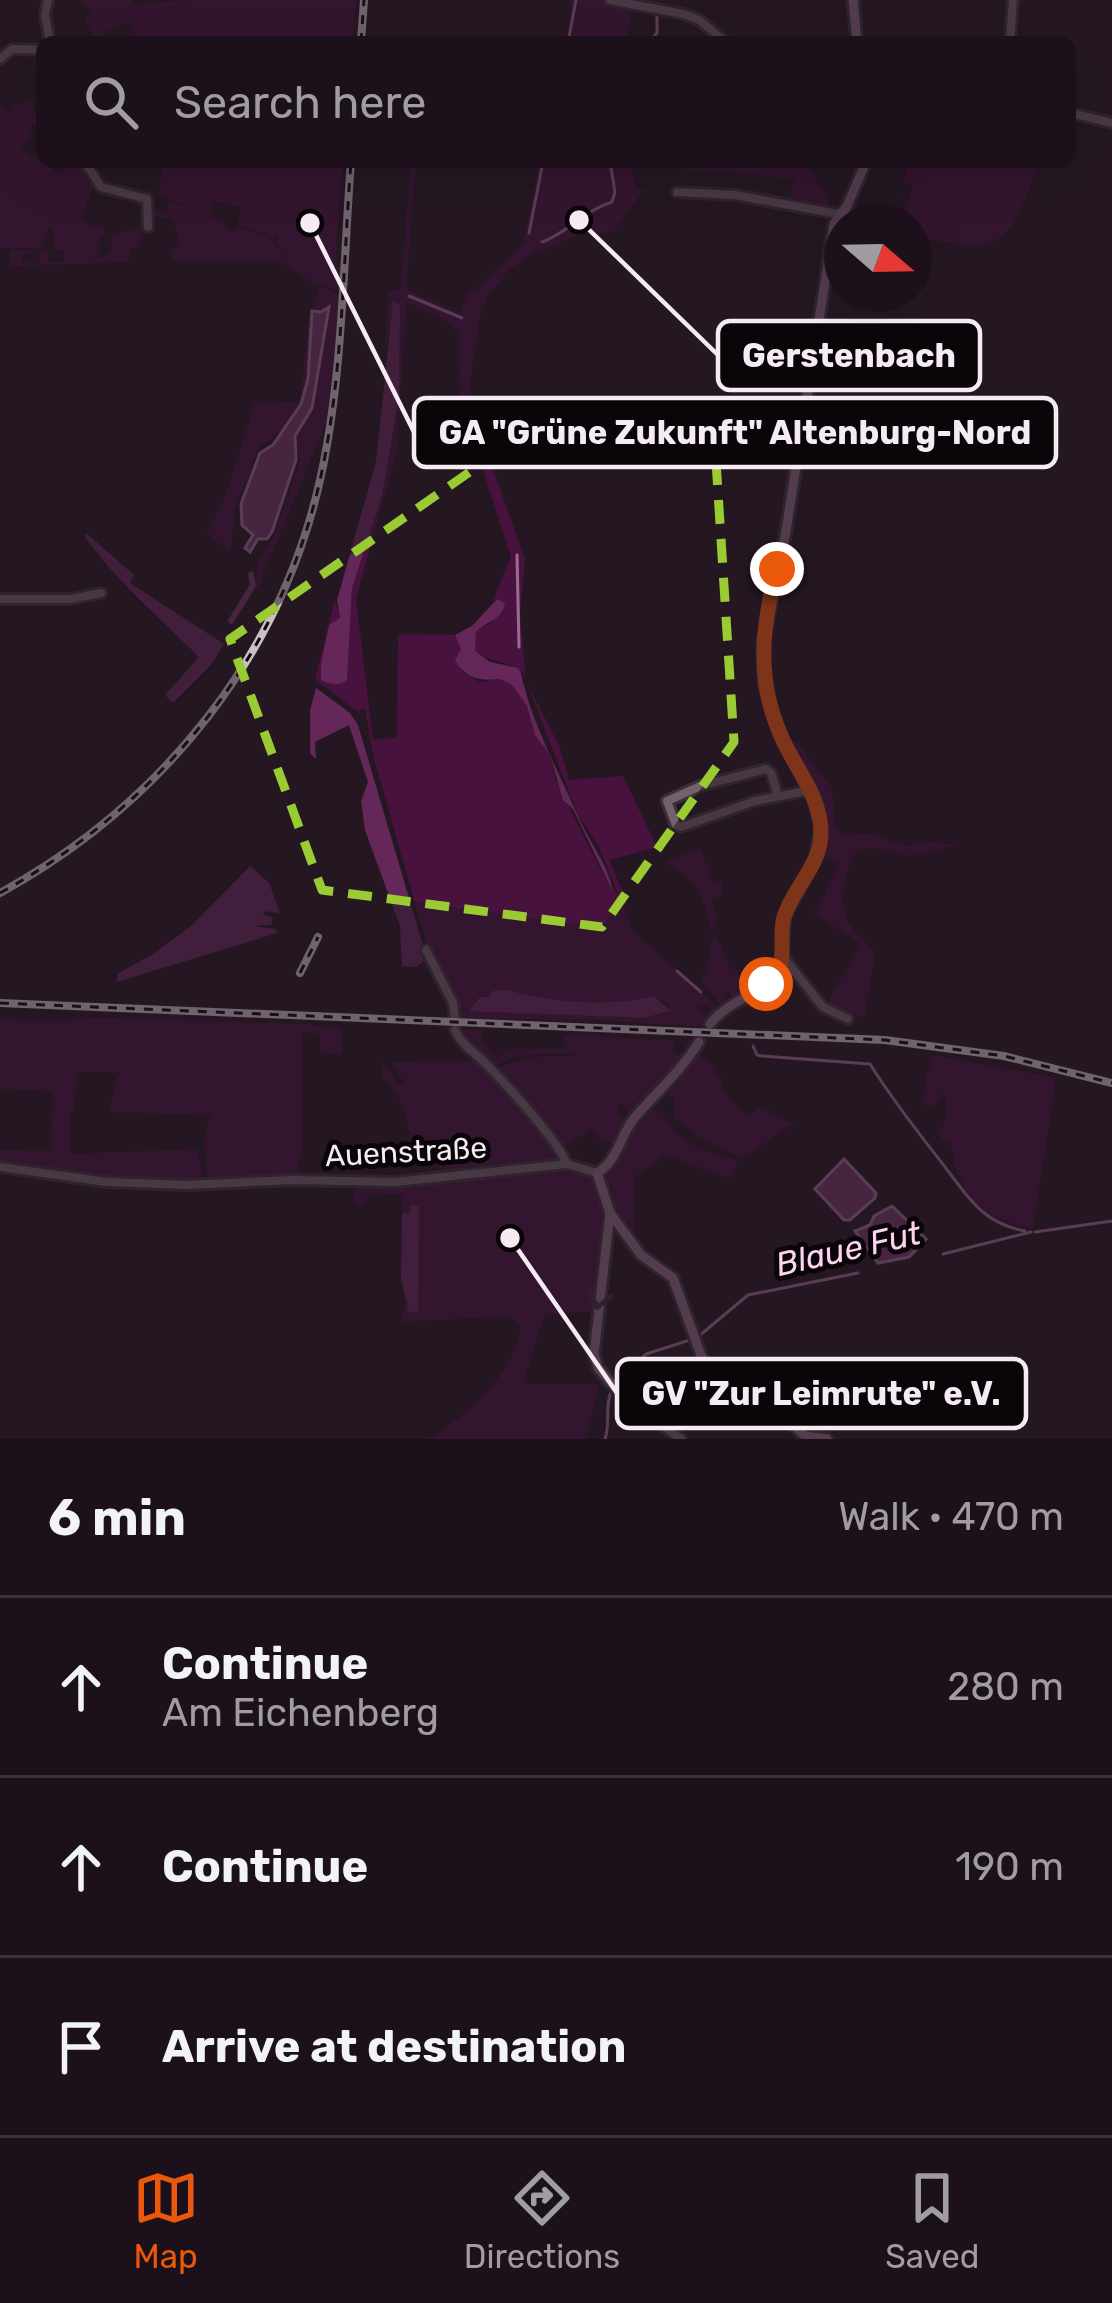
<!DOCTYPE html>
<html lang="en">
<head>
<meta charset="utf-8">
<style>
	body { margin:0; font-family:Rubik,sans-serif; background:#251a23; color:#f1f3f6 }
	.compass { position:absolute; left:824px; top:204px; width:108px; height:108px; border-radius:50%; background:#1c111a; box-shadow:0 12px 48px #0002; rotate:110deg }
	.stop { position:absolute; width:36px; height:36px; margin:-27px; border:9px solid #ea580c; border-radius:50%; background:#fff }
	.stop.end { background:#ea580c; border-color:#fff; box-shadow:0 3px 12px #0008 }
	.list { margin:0; padding:0; list-style:none }
	h2 { display:flex; justify-content:space-between; align-items:center; height:156px; margin:0; padding:0 48px; font-size:51px }
	h2 small { font-size:39px; font-weight:400; color:#a09da2 }
	.list li { display:grid; grid-template-columns:78px 1fr auto; gap:36px; align-items:center; box-sizing:border-box; height:180px; padding:0 48px; border-top:3px solid #3a3139 }
	.list b { display:block; font-size:45px; white-space:nowrap }
	.list p { margin:0; font-size:39px; white-space:nowrap; color:#a09da2 }
	.list em { font-size:39px; font-style:normal; color:#a09da2 }
	.icon { flex:none; width:66px; height:66px; fill:none; stroke:currentColor; stroke-width:2; stroke-linecap:round; stroke-linejoin:round }
	.map { position:relative; flex:none; width:1112px; height:1439px; overflow:hidden }
	.search { position:absolute; background:#1c111a; box-shadow:0 12px 48px #0002; left:36px; right:36px; top:36px; height:132px; display:flex; align-items:center; gap:30px; box-sizing:border-box; padding:0 42px; border-radius:18px; color:#a09da2; font-size:45px }
	.sheet { height:696px; background:#1c111a }
	nav { display:flex; justify-content:space-around; align-items:center; box-sizing:border-box; height:168px; border-top:3px solid #3a3139; background:#1c111a; font-size:33px; color:#a09da2 }
	nav a { display:grid; justify-items:center; gap:6px }
	nav .on { color:#ea580c }
	.map>svg:first-child { display:block }
	.green { fill:#48123f; fill-rule:evenodd }
	.forest { fill:#652759 }
	.water { fill:#723365; stroke:#9a6a90; stroke-width:3 }
	.lines { fill:none; stroke-linecap:round; stroke-linejoin:round }
	.stream { stroke:#9a6a90; stroke-width:3 }
	.canal { stroke:#723365; stroke-width:6 }
	.street-casing { stroke:#3c3139; stroke-width:14 }
	.secondary-casing { stroke:#3c3139; stroke-width:15 }
	.street { stroke:#73616e; stroke-width:8 }
	.secondary { stroke:#8f6986; stroke-width:9 }
	.rail-casing { stroke:#cabec7; stroke-width:8 }
	.rail { stroke:#0a0509; stroke-width:3; stroke-dasharray:9; stroke-linecap:butt }
	.oneway { stroke:#3f2d3b }
	.route { stroke:#ea580c; stroke-width:15 }
	.marked { fill:none; stroke:#9bcb32; stroke-width:9; stroke-dasharray:24 15; stroke-linejoin:round }
	.labels { text-anchor:middle; stroke-width:10; stroke-linejoin:round; paint-order:stroke }
	.street-label { font-size:30px; fill:#f6ebf3; stroke:#0a0509 }
	.water-label { font-size:33px; font-style:italic; fill:#fbd4f1; stroke:#0a0509 }
	.leader { fill:none; stroke:#f6ebf3; stroke-width:4.5 }
	.callout-dot { fill:#f6ebf3; stroke:#0a0509; stroke-width:4.5 }
	.callout { fill:#0a0509; stroke:#f6ebf3; stroke-width:4.5 }
	.callout-label { font-size:33px; text-anchor:middle; font-weight:bold; fill:#f6ebf3 }
</style>
</head>
<body>
<div class="map">
<svg width="1112" height="1439" viewBox="0 0 1112 1439">
	<rect width="100%" height="100%" fill="#251722"/>
	<g class="green">
		<path d="M78 0H131L133 5 188 0H356L352 42H137L130 21 103 32 105 41 85 42 94 36 84 19 93 11Z"/>
		<path d="M569 0H604L631 9 627 42H566L572 11Z"/>
		<path d="M27 98 34 101 33 113 42 114V117L36 116V125H32L30 138 21 150 49 162 56 174 83 162 94 185 80 219 94 228 103 227 105 235 99 239 100 258 111 253 112 235 142 227 139 248H129V262L11 266 10 250 35 251 22 254 23 263H41L38 252H49V262H64L65 251 55 250 52 228 45 231 43 248H0V104L6 108 4 114 15 110 14 105 25 103Z"/>
		<path d="M163 162H342L336 253 337 267 341 269 339 291 318 283 292 263 321 287 339 294 329 410 322 432 259 585 234 621 256 582 258 561 274 537 300 460 295 436 282 431 259 448 236 506 230 551 207 534 224 500 255 403 300 402 309 318 320 288 278 260 171 261V250L180 248 174 219 152 216 151 207 166 213 169 201 200 210 226 224 227 230 233 232 238 227 267 236 288 258 277 242 279 234 273 237 238 224 241 207 214 201 210 213 158 195Z"/>
		<path d="M411 162H416L406 286 408 291 461 313 468 290H476L523 244 540 162H629L636 186 643 191 613 232 584 233 561 242 532 254 510 269 490 292 481 312 471 375 470 399 476 422 525 559 520 615 526 681 560 748 569 780 623 776 657 847 609 860 631 912 620 900 633 931 719 1008 715 1012 706 1005 697 1006 707 1020 705 1027 603 1020 462 1018 428 949 374 758 365 710 362 708 359 713 315 679 335 599 340 618 329 625 321 664 322 680H347L352 588 382 496 399 397 400 306 397 301 385 352 389 291 401 289ZM406 302 442 318 459 332 461 418 483 470 511 557 493 600 497 599 493 622 479 628 473 637 475 652C489 661 512 662 523 673L578 815 599 847 619 896 602 872 555 779 550 755 535 735 527 706 512 685 500 679 480 682 462 672 460 640 455 635 398 634 397 737 373 740 356 599 397 450ZM508 990C552 1003 610 1007 654 996L669 1005 664 1014 644 1018 469 1010 480 997Z"/>
		<path d="M679 162H805L829 202 825 210 790 203 794 180 749 173 678 169Z"/>
		<path d="M909 162H1040C1007 246 1007 254 914 237V222H888L907 207 912 185 903 181Z"/>
		<path d="M796 741 832 788 835 827 840 833 872 834 905 846 928 842 959 845 911 856 878 848 858 849C845 864 837 905 849 923 855 934 867 943 875 953L864 1018 827 1004 861 943 814 914 840 863 825 857C823 812 812 780 789 742Z"/>
		<path d="M700 848 714 883 722 881V896L711 900 718 920 711 932C708 905 692 871 664 862Z"/>
		<path d="M715 933 730 969H736L745 990 734 998 727 991 723 996 724 1002H728L721 1006 701 979C711 967 708 946 715 933Z"/>
		<path d="M74 1017 304 1024 342 1029V1054L320 1053V1034L303 1032V1138L297 1173 291 1177 216 1180 207 1175 204 1139 211 1115 109 1112 116 1080 123 1072H77L74 1109 70 1110 71 1154 198 1149 202 1175 188 1179 114 1177 0 1162V1150L51 1151 53 1091 0 1089V1020L71 1021Z"/>
		<path d="M483 1029 481 1041 496 1057 518 1048 565 1049 564 1035 673 1040V1048L682 1062 632 1116 621 1103 618 1111 626 1124 616 1144 602 1141 593 1128 562 1148 495 1069 529 1057 575 1056V1052L515 1056 493 1067 458 1030Z"/>
		<path d="M933 1055 1056 1078 1033 1228C984 1221 956 1192 951 1143L943 1140 937 1130 943 1127 947 1113 944 1092 934 1106 923 1105 926 1077Z"/>
		<path d="M698 1056 716 1066 715 1075 723 1081 720 1087 747 1118 761 1107 795 1125C772 1131 762 1152 739 1157L700 1137 675 1119 674 1097 663 1094 676 1080 678 1085 680 1074Z"/>
		<path d="M479 1060 558 1152 556 1162 455 1174 411 1154C408 1118 408 1103 381 1076L382 1061 399 1086 404 1082 391 1062Z"/>
		<path d="M650 1107 663 1114C675 1143 707 1153 738 1160L729 1178 663 1154 651 1167 635 1176 634 1232H631L630 1222 621 1221 608 1195 614 1190 611 1185 605 1186 603 1178 616 1167 632 1126Z"/>
		<path d="M570 1168C625 1176 602 1274 593 1311L544 1315 523 1384H600C592 1403 594 1422 584 1439H427C465 1419 516 1372 521 1326L510 1316 401 1322 406 1301 409 1313 416 1311 410 1214 402 1213 403 1194 368 1193 365 1205H355L352 1192 361 1186 414 1183 416 1186 554 1170 565 1172Z"/>
	</g>
	<g class="forest">
		<path d="M393 301 400 305 399 397 382 496 352 588 347 680C338 686 331 685 321 680V664L329 625 340 618 337 600 376 462Z"/>
		<path d="M86 533 134 575 130 583 224 644 211 665 173 703 165 695 199 657C159 617 118 583 85 537Z"/>
		<path d="M497 599 505 603C501 622 487 620 476 632L475 651 490 662 518 668 521 673C530 719 559 773 578 816 589 842 608 863 613 892L573 809 563 800 550 755 535 735 527 706 512 685 500 679C480 681 467 679 455 661L461 649 455 635 472 626Z"/>
		<path d="M316 688 350 713 358 725 427 959 416 967 402 966 400 926 365 830 361 801 368 782 349 725 315 742 316 759 310 753V711Z"/>
		<path d="M250 866 269 883 280 913 263 911 264 915 273 917 271 925 254 926 276 929 277 933 117 982V974L153 954 191 926Z"/>
		<path d="M508 990C552 1003 610 1007 654 996L671 1011 644 1018 469 1011 480 997H488L493 991Z"/>
		<path d="M411 1205 419 1206 418 1311 409 1313 401 1279 402 1213H410Z"/>
	</g>
	<g class="water">
		<path d="M329 307 312 408 295 436 296 460 272 532 267 539H258L250 552 245 548 253 535 242 525 241 504 260 453 273 445 301 404 308 379 312 311 321 312Z"/>
		<path d="M844 1159 876 1193 875 1198 850 1220H844L815 1189Z"/>
		<path d="M892 1206 926 1239 909 1257 878 1263 855 1231 870 1225 874 1216Z"/>
	</g>
	<g class="lines">
		<g class="stream">
			<path d="M568 42 576 0"/>
			<path d="M649 42 657 33V13"/>
			<path d="M529 233 543 162"/>
			<path d="M542 242C567 233 586 210 612 202L615 192 610 162"/>
			<path d="M409 296 462 318"/>
			<path d="M517 555 519 647"/>
			<path d="M677 971 701 992"/>
			<path d="M753 1046 757 1055 762 1056 870 1064C892 1099 916 1130 942 1163 967 1195 981 1223 1025 1231"/>
			<path d="M1035 1232 1112 1221"/>
			<path d="M943 1254 1031 1232"/>
			<path d="M699 1336 748 1295 858 1273"/>
			<path d="M618 1382 646 1354 690 1340"/>
			<path d="M605 1439C611 1422 604 1407 612 1389"/>
		</g>
		<path class="canal" d="M231 621 253 585 251 574"/>
		<g class="street-casing">
			<g id="street">
				<path d="M48 0 45 15 50 42"/>
				<path d="M610 0 683 14 699 20 726 42"/>
				<path d="M1010 42 1013 0"/>
				<path d="M0 59 12 49 42 50"/>
				<path d="M1070 113 1112 123"/>
				<path d="M85 162 101 187 147 199 148 227"/>
				<path d="M677 192 735 195 838 214"/>
				<path d="M841 212 867 222"/>
				<path d="M0 599H71L101 593"/>
				<path d="M778 796 771 773 766 769 703 785 667 801 676 825 681 827 755 801 811 790"/>
				<path d="M426 950 453 1003 455 1018"/>
				<path d="M784 958 823 1007 848 1019"/>
				<path d="M455 1030C461 1045 476 1053 487 1065 507 1085 558 1141 567 1164"/>
				<path d="M0 1167 107 1182 187 1185 293 1180 395 1182 567 1164 597 1173"/>
				<path d="M650 1411 656 1421 681 1439"/>
			</g>
		</g>
		<g class="secondary-casing">
			<g id="secondary">
				<path d="M853 0 857 42"/>
				<path d="M710 1024C729 1000 762 994 780 971L785 916 816 857 821 827 811 790 783 742 772 713 764 683 763 642 786 531 834 224 847 206 866 162"/>
				<path d="M699 1042C681 1071 657 1092 635 1117 619 1136 619 1160 597 1173L610 1213 594 1354 598 1368 635 1410C657 1414 682 1389 707 1385"/>
				<path d="M610 1213 641 1255 673 1278 706 1369 707 1385"/>
				<path d="M707 1385 774 1407 805 1436 827 1439"/>
			</g>
		</g>
		<use href="#street" class="street"/>
		<use href="#secondary" class="secondary"/>
		<g class="rail-casing">
			<g id="rail">
				<path d="M361 42 364 0"/>
				<path d="M0 893C162 804 284 654 322 471 343 371 343 264 351 162"/>
				<path d="M300 973 318 937"/>
				<path d="M0 1003 885 1040 1004 1056 1112 1083"/>
			</g>
		</g>
		<use href="#rail" class="rail"/>
	</g>
	<defs><path id="oneway-chevron" d="M-2-3.5L2.5 0L-2 3.5" fill="none" stroke-width="1.6" stroke-linecap="round" stroke-linejoin="round" transform="scale(3)"/></defs>
	<use class="oneway" href="#oneway-chevron" transform="translate(599 1300) rotate(102)"/>
	<g class="lines">
		<path class="route" d="M766 984C792 966 777 943 784 917 793 887 821 866 821 833 821 797 797 771 783 740 756 683 761 629 777 569"/>
	</g>
	<path d="M0 0H1112V1439H0ZM716 461 734 742 602 927 322 890 230 639 481 464Z" fill="#251722" fill-opacity=".55" fill-rule="evenodd"/>
	<path class="marked" d="M716 461 734 742 602 927 322 890 230 639 481 464Z"/>
	<g class="labels">
		<g class="street-label">
			<text transform="translate(406 1152) rotate(-3)" y="10">Auenstraße</text>
		</g>
		<g class="water-label">
			<text transform="translate(848 1248) rotate(-13)" y="12">Blaue Fut</text>
		</g>
	</g>
	<path class="leader" d="M579 220L718 355M310 223L414 432M510 1238L617 1393"/>
	<g class="callout-dot">
		<circle cx="579" cy="220" r="12"/>
		<circle cx="310" cy="223" r="12"/>
		<circle cx="510" cy="1238" r="12"/>
	</g>
	<g class="callout">
		<rect x="718" y="321" width="262" height="69" rx="12"/>
		<rect x="414" y="398" width="642" height="69" rx="12"/>
		<rect x="617" y="1359" width="409" height="69" rx="12"/>
	</g>
	<g class="callout-label">
		<text x="849" y="367">Gerstenbach</text>
		<text x="735" y="444">GA "Grüne Zukunft" Altenburg-Nord</text>
		<text x="821" y="1405">GV "Zur Leimrute" e.V.</text>
	</g>
</svg>
<svg class="compass" viewBox="-18 -18 36 36"><path d="M0-13l5 13h-10z" fill="#e53935"/><path d="M0 13l5-13h-10z" fill="#a09da2"/></svg>
<div class="stop" style="left:766px;top:984px"></div>
<div class="stop end" style="left:777px;top:569px"></div>
<div class="search"><svg class="icon" aria-label="search" viewBox="0 0 24 24"><circle cx="10" cy="10" r="6"/><path d="M15 15l6 6"/></svg>Search here</div>
</div>
<section class="sheet">
<h2>6 min<small>Walk · 470 m</small></h2>
<ul class="list">
<li><svg class="icon" aria-label="ahead" viewBox="0 0 24 24"><path d="M12 20V5M6 11l6-6 6 6"/></svg><div><b>Continue</b><p>Am Eichenberg</p></div><em>280 m</em></li>
<li><svg class="icon" aria-label="ahead" viewBox="0 0 24 24"><path d="M12 20V5M6 11l6-6 6 6"/></svg><div><b>Continue</b></div><em>190 m</em></li>
<li><svg class="icon" aria-label="arrive" viewBox="0 0 24 24"><path d="M6 21V4h12l-3 4 3 4H6"/></svg><div><b>Arrive at destination</b></div></li>
</ul>
</section>
<nav>
<a class="on"><svg class="icon" aria-label="map" viewBox="0 0 24 24"><path d="M3 6l6-2 6 2 6-2v14l-6 2-6-2-6 2zM9 4v14M15 6v14"/></svg>Map</a>
<a><svg class="icon" aria-label="directions" viewBox="0 0 24 24"><path d="M12 3l9 9-9 9-9-9zM9 14v-3h6M13 9l2 2-2 2"/></svg>Directions</a>
<a><svg class="icon" aria-label="saved" viewBox="0 0 24 24"><path d="M7 4h10v16l-5-4-5 4z"/></svg>Saved</a>
</nav>
</body>
</html>
